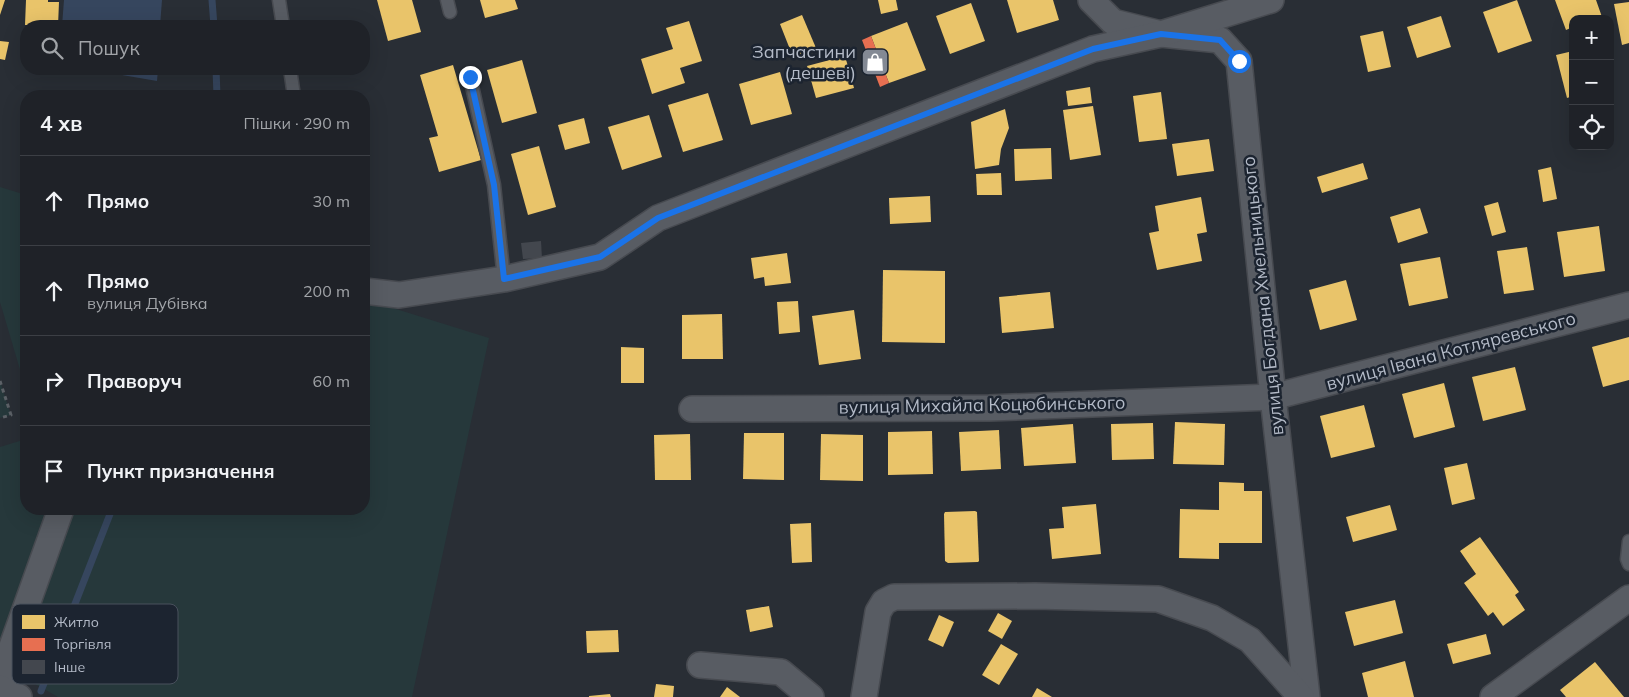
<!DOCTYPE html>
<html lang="uk">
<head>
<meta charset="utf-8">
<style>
	body { margin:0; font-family:Mulish,sans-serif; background:#272a30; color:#f1f3f6 }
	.controls { position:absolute; right:15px; top:15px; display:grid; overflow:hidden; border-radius:10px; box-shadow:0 5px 20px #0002 }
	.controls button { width:45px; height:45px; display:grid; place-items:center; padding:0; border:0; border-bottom:1px solid #3c3f45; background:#1f2228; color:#f1f3f6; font:25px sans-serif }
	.stop { position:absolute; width:15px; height:15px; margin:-11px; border:4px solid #1a73e8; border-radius:50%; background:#fff }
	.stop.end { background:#1a73e8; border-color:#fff; box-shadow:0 1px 5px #0008 }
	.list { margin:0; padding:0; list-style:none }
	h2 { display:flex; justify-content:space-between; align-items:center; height:65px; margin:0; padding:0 20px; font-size:21px }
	h2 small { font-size:16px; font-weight:400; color:#a1a4a8 }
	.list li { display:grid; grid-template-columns:32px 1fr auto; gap:15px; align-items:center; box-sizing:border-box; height:90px; padding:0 20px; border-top:1px solid #3c3f45 }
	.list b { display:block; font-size:19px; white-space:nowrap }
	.list p { margin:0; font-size:16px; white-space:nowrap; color:#a1a4a8 }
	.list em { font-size:16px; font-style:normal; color:#a1a4a8 }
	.icon { flex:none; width:28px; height:28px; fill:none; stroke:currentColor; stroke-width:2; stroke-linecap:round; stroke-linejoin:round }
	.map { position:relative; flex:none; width:1629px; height:697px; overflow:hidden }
	.search { position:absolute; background:#1f2228; box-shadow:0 5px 20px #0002; left:20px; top:20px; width:350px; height:55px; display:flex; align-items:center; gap:12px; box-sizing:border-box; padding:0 18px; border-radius:20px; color:#a1a4a8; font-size:19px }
	.panel { position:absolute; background:#1f2228; box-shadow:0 5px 20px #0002; left:20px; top:90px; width:350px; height:425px; border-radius:20px }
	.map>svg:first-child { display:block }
	.green { fill:#26383b }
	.water { fill:#36465e }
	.homes { fill:#e9c46a }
	.shops { fill:#e76f51 }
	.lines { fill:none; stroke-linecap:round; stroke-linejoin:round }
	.stream { stroke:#36465e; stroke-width:7 }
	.building { fill:#43474e }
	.service-casing { stroke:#474a50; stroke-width:15 }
	.minor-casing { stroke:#474a50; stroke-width:28 }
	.path { stroke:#5c6167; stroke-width:3; stroke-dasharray:4 4; stroke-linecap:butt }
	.service { stroke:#585c63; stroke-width:12 }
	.minor { stroke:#585c63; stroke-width:25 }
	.route { stroke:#1a73e8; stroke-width:6 }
	.labels { text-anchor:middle; stroke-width:5; stroke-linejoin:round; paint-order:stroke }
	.poi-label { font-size:18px; fill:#b3bac7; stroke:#1c2430; text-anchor:end }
	.street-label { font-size:18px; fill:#b3bac7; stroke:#1c2430 }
	.key { fill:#1c2430; stroke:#49515d; stroke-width:1 }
	.key-label { font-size:14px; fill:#b3bac7 }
</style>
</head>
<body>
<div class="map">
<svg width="1629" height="697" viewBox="0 0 1629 697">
	<rect width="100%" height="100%" fill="#292e35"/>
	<g class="green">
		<path d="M0 187 26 195V390L0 302Z"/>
		<path d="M364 299 489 338 412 697H58L0 664V447L26 439V509H364Z"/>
		<path d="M0 381 11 415 0 418Z"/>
	</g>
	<g class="water">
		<path d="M64 0H162L160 26H62Z"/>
		<path d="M87 69H158L157 81Z"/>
	</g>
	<g class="homes">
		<path d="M0 0H5L0 15Z"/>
		<path d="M26 0H48V2H59L58 26 25 25Z"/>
		<path d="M377 0H412L421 32 388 41Z"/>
		<path d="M480 0H515L518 9 485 18Z"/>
		<path d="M878 0H896L898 10 881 14Z"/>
		<path d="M1007 0H1053L1059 20 1017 33Z"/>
		<path d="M1517 0 1532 41 1498 53 1483 12Z"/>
		<path d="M1555 0H1596L1602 17 1596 19H1573V27L1566 30Z"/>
		<path d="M1629 2V43L1622 45 1614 4Z"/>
		<path d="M971 3 985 41 950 54 936 16Z"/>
		<path d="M802 15 816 48 793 57 780 24Z"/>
		<path d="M1441 16 1451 47 1417 58 1407 27Z"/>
		<path d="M689 21 702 61 680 68 685 83 652 94 641 59 673 49 666 28Z"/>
		<path d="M907 22 926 70 889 83 871 36Z"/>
		<path d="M1383 31 1391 67 1368 72 1360 36Z"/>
		<path d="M0 41 9 42 5 60 0 59Z"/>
		<path d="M1573 51V96L1567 98 1556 55Z"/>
		<path d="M845 56 854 88 816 98 807 66Z"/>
		<path d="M522 60 537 113 502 123 487 70Z"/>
		<path d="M453 65 481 160 439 172 429 138 438 136 420 75Z"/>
		<path d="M780 72 792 114 751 125 739 84Z"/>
		<path d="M1090 87 1092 103 1068 106 1066 91Z"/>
		<path d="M1161 92 1167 139 1139 142 1133 96Z"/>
		<path d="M708 93 723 140 683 152 668 105Z"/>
		<path d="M1093 106 1101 155 1070 160 1063 110Z"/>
		<path d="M1005 109 1009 128 1001 149 999 165 975 169 971 122Z"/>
		<path d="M649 115 662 157 622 170 608 127Z"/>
		<path d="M584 118 590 143 565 150 558 125Z"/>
		<path d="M1209 139 1214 171 1177 176 1172 144Z"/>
		<path d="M539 146 556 207 528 215 511 154Z"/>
		<path d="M1051 148 1052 179 1015 181 1014 149Z"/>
		<path d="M1363 163 1368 179 1322 193 1317 177Z"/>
		<path d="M1551 167 1557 199 1543 202 1538 170Z"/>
		<path d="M1001 173 1002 195H977L976 174Z"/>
		<path d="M930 196 931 222 890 224 889 198Z"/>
		<path d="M1201 197 1207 232 1197 234 1202 261 1157 270 1149 233 1159 231 1155 206Z"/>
		<path d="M1498 202 1506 232 1492 236 1484 206Z"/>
		<path d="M1420 208 1428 233 1398 243 1390 217Z"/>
		<path d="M1599 226 1605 271 1564 277 1557 232Z"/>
		<path d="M1527 247 1534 290 1504 294 1497 251Z"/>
		<path d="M787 253 791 283 765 286 764 277 754 279 751 258Z"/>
		<path d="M1440 257 1448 298 1409 306 1400 264Z"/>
		<path d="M883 270 945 271V343L882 342Z"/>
		<path d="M1346 280 1357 320 1320 330 1309 290Z"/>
		<path d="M1050 292 1054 328 1002 333 999 297Z"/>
		<path d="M798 301 800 332 779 334 777 302Z"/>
		<path d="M854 310 861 359 819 365 812 316Z"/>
		<path d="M722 314 723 359H682V315Z"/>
		<path d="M1629 337V380L1603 387 1592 347Z"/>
		<path d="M621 347 644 348V383H621Z"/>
		<path d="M1515 367 1526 410 1483 421 1472 377Z"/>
		<path d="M1444 383 1455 427 1414 438 1402 394Z"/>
		<path d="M1364 405 1375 447 1331 458 1320 416Z"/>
		<path d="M1175 422 1225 424 1224 465 1173 464Z"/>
		<path d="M1153 423 1154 459 1112 460 1111 424Z"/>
		<path d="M1073 424 1076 463 1024 466 1021 428Z"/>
		<path d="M999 430 1001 469 961 471 959 432Z"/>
		<path d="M932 431 933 474 888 475V432Z"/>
		<path d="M744 433H784V480L743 479Z"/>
		<path d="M690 434 691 480H655L654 435Z"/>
		<path d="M821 434 863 435V481L820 480Z"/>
		<path d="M1467 463 1475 499 1452 505 1444 468Z"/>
		<path d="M1219 482 1244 483V491H1262V543H1219V559L1179 558 1180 509 1219 510Z"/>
		<path d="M1096 504 1101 554 1052 559 1049 529 1064 528 1062 507Z"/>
		<path d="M1390 505 1397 530 1353 542 1346 517Z"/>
		<path d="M975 511 977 512 979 561 978 562 948 563 945 561 944 514 945 512Z"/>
		<path d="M811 523 812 562 792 563 790 524Z"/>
		<path d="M1480 537 1519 592 1515 595 1525 610 1503 626 1493 612 1488 616 1464 583 1476 574 1460 551Z"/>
		<path d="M1395 600 1403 633 1354 646 1345 612Z"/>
		<path d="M769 606 773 627 750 632 746 610Z"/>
		<path d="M998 613 1012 621 1002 639 988 631Z"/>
		<path d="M939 615 954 622 943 647 928 640Z"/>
		<path d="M618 630 619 652 587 653 586 631Z"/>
		<path d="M1486 634 1491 654 1453 664 1447 644Z"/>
		<path d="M1001 644 1018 654 999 685 982 675Z"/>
		<path d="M1405 661 1414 697H1368L1362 673Z"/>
		<path d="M1595 662 1624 697H1566L1560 690Z"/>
		<path d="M656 684 674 686 673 697H654Z"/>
		<path d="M727 687 740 697H720Z"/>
		<path d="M1037 688 1052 697H1032Z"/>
		<path d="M610 694 611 697H589V696Z"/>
	</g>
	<path class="shops" d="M871 36 889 83 880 87 862 40Z"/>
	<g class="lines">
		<g class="stream">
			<path d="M212 0 214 26"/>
			<path d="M216 69 217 96"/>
			<path d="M41 691 112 509"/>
		</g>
	</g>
	<path class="building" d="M541 241 542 258 523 259 521 243Z"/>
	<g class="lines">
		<g class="service-casing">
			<g id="service">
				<path d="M279 0 283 26"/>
				<path d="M447 0 450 12"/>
				<path d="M290 69 294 96"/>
				<path d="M470 77 494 185 504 279"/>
				<path d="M1629 541 1627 559 1629 564"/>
			</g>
		</g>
		<g class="minor-casing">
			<g id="minor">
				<path d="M1091 0 1113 22 1161 34 1220 40 1239 61 1273 397 1307 697"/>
				<path d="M364 291 399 295 504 279 600 257 658 218 1093 49 1161 34 1271 0"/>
				<path d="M692 409 989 408 1273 397 1629 305"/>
				<path d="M700 665 781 672 811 697"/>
				<path d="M0 680 61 509"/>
				<path d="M0 688 19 697"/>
				<path d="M864 697 878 612 884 602 894 597 1035 596 1158 599 1212 618 1250 640 1301 697"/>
				<path d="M1493 697 1629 598"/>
			</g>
		</g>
		<path class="path" d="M0 381 11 415 0 418"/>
		<use href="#service" class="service"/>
		<use href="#minor" class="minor"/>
	</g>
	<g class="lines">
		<path class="route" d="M470 77 494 185 504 279 600 257 658 218 1093 49 1161 34 1220 40 1239 61"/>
	</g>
	<defs>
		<g id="shop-square" transform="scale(1.4375)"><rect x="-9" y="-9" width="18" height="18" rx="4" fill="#838994" stroke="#1c2430"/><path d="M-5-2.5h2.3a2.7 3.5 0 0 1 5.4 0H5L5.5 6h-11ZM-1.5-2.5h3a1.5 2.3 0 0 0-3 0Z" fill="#fff"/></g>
	</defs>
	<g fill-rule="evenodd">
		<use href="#shop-square" x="875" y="62"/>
	</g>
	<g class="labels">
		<g class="poi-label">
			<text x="856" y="58">Запчастини<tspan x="856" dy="21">(дешеві)</tspan></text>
		</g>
		<g class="street-label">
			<text transform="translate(1263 296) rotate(-96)" y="6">вулиця Богдана Хмельницького</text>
			<text transform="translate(1451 351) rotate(-15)" y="6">вулиця Івана Котляревського</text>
			<text transform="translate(982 405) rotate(-1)" y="6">вулиця Михайла Коцюбинського</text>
		</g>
	</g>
	<rect x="12" y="604" width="166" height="80" rx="8" class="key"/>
	<rect x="22" y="615" width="23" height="14" fill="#e9c46a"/>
	<rect x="22" y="638" width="23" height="13" fill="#e76f51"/>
	<rect x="22" y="660" width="23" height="14" fill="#43474e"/>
	<g class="key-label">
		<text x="54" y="627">Житло</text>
		<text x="54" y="649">Торгівля</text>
		<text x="54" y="672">Інше</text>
	</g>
</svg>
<div class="controls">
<button>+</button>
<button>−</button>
<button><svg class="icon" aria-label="locate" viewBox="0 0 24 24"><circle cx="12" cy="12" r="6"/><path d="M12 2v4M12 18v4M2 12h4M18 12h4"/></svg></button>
</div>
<div class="stop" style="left:1239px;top:61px"></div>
<div class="stop end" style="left:470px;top:77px"></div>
<div class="search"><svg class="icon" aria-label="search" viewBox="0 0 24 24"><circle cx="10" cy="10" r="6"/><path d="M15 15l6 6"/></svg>Пошук</div>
<section class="panel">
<h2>4 хв<small>Пішки · 290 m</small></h2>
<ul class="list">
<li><svg class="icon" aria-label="ahead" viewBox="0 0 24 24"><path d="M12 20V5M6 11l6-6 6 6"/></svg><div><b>Прямо</b></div><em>30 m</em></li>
<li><svg class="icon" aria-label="ahead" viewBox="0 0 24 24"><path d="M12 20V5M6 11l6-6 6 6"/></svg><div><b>Прямо</b><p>вулиця Дубівка</p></div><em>200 m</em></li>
<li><svg class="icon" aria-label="right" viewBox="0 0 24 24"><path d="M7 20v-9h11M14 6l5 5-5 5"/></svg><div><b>Праворуч</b></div><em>60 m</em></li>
<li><svg class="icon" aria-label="arrive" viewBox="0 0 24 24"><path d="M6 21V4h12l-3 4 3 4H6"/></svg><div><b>Пункт призначення</b></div></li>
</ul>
</section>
</div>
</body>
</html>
